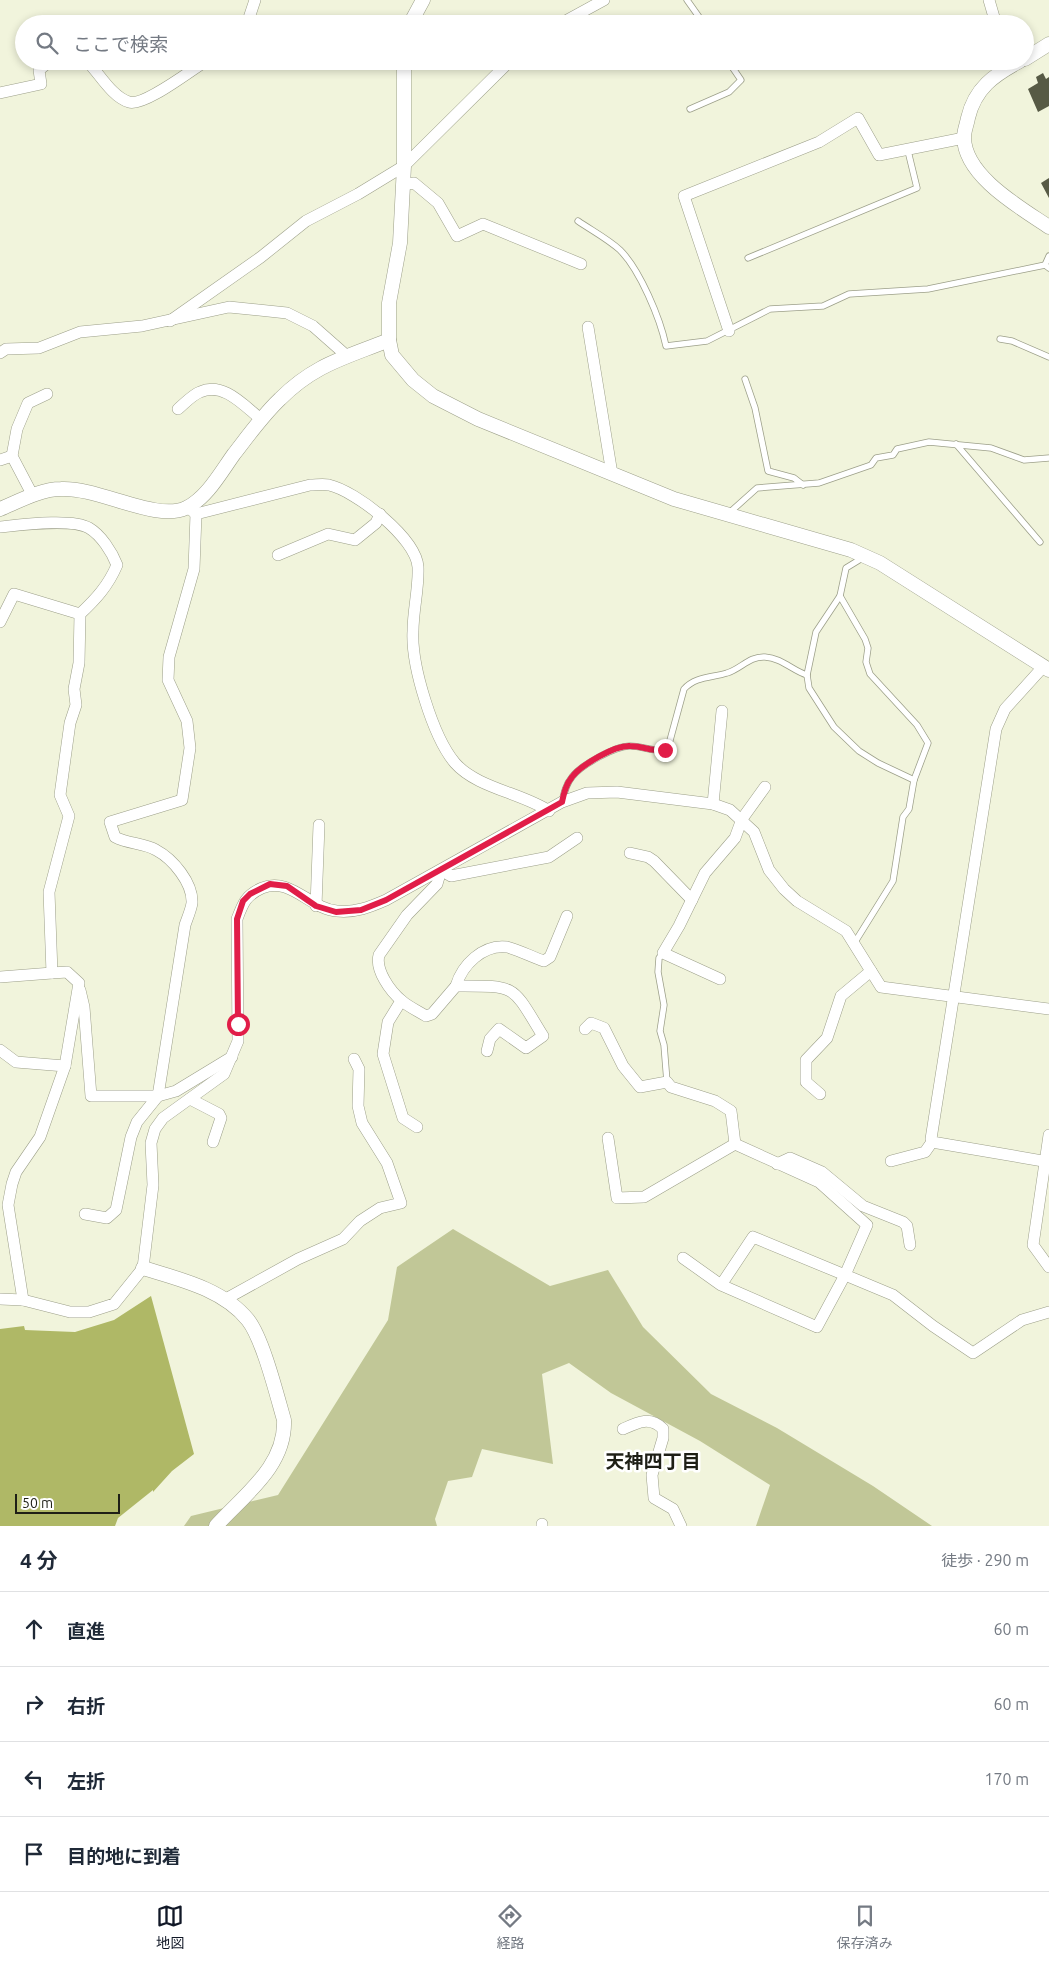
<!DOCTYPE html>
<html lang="ja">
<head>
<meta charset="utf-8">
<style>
	body { margin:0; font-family:Ubuntu,"Noto Sans JP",sans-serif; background:#f2f2f3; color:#1f2937 }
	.scale { position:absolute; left:15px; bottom:12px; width:105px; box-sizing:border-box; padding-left:5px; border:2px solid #1e1f16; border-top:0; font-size:14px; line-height:18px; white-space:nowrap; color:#1e1f16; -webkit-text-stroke:4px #fff; paint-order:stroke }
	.stop { position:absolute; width:15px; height:15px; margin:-11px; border:4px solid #e11d48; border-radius:50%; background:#fff }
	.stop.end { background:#e11d48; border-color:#fff; box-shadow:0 1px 5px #0008 }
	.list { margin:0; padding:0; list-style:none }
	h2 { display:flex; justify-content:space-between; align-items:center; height:65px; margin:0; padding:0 20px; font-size:21px }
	h2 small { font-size:16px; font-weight:400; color:#747a83 }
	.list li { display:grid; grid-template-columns:32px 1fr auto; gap:15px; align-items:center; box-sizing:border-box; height:75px; padding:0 20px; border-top:1px solid #e0e1e3 }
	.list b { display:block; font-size:19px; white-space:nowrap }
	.list em { font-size:16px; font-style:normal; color:#747a83 }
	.icon { flex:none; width:28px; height:28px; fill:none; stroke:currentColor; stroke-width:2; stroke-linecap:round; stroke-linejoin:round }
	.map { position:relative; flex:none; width:1049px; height:1526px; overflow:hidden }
	.search { position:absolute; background:#fff; box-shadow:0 2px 8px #0003; left:15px; right:15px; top:15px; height:55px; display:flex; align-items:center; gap:12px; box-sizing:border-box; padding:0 18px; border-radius:28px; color:#747a83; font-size:19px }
	.sheet { height:365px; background:#fff }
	nav { display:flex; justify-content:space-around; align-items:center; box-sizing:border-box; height:70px; border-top:1px solid #e0e1e3; background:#fff; font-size:14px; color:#747a83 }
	nav a { display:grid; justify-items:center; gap:2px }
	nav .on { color:#111827 }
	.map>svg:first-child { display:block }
	.green { fill:#c1c797 }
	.water { fill:#afb866 }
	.building { fill:#575a45 }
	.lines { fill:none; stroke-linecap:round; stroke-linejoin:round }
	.service-casing { stroke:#9c9f89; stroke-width:7 }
	.minor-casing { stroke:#9c9f89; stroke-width:12 }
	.tertiary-casing { stroke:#9c9f89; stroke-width:15 }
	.service { stroke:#fff; stroke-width:5.5 }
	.minor { stroke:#fff; stroke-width:11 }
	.tertiary { stroke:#fff; stroke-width:14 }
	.route { stroke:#e11d48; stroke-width:6 }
	.labels { text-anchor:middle; stroke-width:5; stroke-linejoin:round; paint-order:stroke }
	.neighbourhood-label { font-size:19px; font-weight:bold; fill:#1e1f16; stroke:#fff }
</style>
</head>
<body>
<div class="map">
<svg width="1049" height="1526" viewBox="0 0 1049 1526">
	<rect width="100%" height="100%" fill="#f1f4dc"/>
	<path class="green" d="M453 1229 550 1286 608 1270 643 1327 711 1394 777 1428 873 1486 932 1526H756L770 1485 700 1441 611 1393 569 1363 542 1374 553 1464 482 1449 472 1477 448 1481 435 1519 437 1526H184L191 1516 278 1495 388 1320 397 1267Z"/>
	<path class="water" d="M151 1296 194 1454 172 1471 153 1492V1490L118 1518 115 1526H0V1329L24 1326 25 1330 75 1332 114 1320Z"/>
	<g class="building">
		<path d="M1043 73 1046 79 1049 77V106L1038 112 1028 89 1038 83 1036 77Z"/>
		<path d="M1049 178V198L1041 183Z"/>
	</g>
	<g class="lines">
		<g class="service-casing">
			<g id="service">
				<path d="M687 0 704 24"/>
				<path d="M690 109 729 92 741 80 728 61"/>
				<path d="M578 221C591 230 608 239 620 250 640 270 660 318 666 346L707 341 770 309 823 306 849 294 928 289 1045 265"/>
				<path d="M1049 256 1045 265 1049 268"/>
				<path d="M748 258 917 188 908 151"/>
				<path d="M1000 339 1012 341 1049 357"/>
				<path d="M745 379 755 408 768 471 794 478 803 485"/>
				<path d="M956 444 1040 542"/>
				<path d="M728 514 757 488 819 483 871 465 876 458 893 455 897 449 929 442 991 448 1024 460 1049 458"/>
				<path d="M840 596 816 632 807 675 809 688 834 727 859 751 878 763 914 780"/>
				<path d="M562 802C564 793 566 784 572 777 581 765 615 746 630 746 642 746 654 752 665 750L669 744 684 689C696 676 712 678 727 673 741 669 749 656 765 657 782 658 793 671 807 675"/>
				<path d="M855 942 893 881 903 817 909 809 914 780 928 743 917 725 870 674 866 662 868 648 865 639 840 596 846 568 864 557"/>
				<path d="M663 953 659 958 658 972 664 1005 660 1031 664 1045 667 1082"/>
			</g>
		</g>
		<g class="minor-casing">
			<g id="minor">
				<path d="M989 0 996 24"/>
				<path d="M247 24 255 0"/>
				<path d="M560 24 604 0"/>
				<path d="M87 61C99 73 112 97 129 102 144 107 191 70 206 61"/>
				<path d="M0 93 41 84 39 70 50 61"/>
				<path d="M402 185 414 183 438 203 457 236 483 224 581 264"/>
				<path d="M170 321 261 257 306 221 358 194 404 166 510 61"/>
				<path d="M588 327 612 474"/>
				<path d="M729 331 684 196 819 142 858 118 879 155 964 138"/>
				<path d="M0 353 6 349 39 348 80 332 142 326 229 307 287 313 313 326 347 356"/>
				<path d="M178 409C184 404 192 395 200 392 224 381 245 407 262 420"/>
				<path d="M0 460 12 456"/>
				<path d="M33 496 12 456 17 429 28 403 47 394"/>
				<path d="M190 509 196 514 310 485C316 485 323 484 329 485 356 491 416 538 418 567 419 588 413 610 413 631 411 665 433 737 455 763 477 788 522 793 549 811"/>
				<path d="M0 527C20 525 72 518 89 528 101 535 112 552 117 565 108 586 96 599 80 614L79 663 74 689 76 705 70 723 60 795 69 816 49 892 52 973 67 972 79 983 65 1066"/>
				<path d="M278 555 328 534 355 540 376 523 380 514"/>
				<path d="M0 622 14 594 80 614"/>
				<path d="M1043 667 1005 709 996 729 931 1139 932 1142 1049 1162"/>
				<path d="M713 804 722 711"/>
				<path d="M630 853 648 857 654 861 692 900"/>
				<path d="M316 906 319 825"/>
				<path d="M0 977 52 973"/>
				<path d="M720 979 663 953 679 926 705 873 735 838 742 819 765 787"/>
				<path d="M456 986C462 965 483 944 507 947 519 950 532 957 544 961L550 957 567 916"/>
				<path d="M80 990 84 1007 91 1096H158L176 1091 232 1057"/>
				<path d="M401 1001 388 1022 383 1054 403 1118 417 1127"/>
				<path d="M585 1029 591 1023 604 1028 623 1066 640 1087 667 1082 671 1087 715 1101 731 1111 735 1144"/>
				<path d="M0 1050 16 1062 65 1066 40 1137 16 1172 12 1184 8 1205 23 1300"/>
				<path d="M487 1051 490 1039 499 1029 526 1048 543 1036C511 984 518 986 456 986L432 1014 426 1016C418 1011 409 1007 402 1001 390 991 375 970 379 955L407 915 437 884 441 870 451 876 549 857 577 838"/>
				<path d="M820 1094 806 1082V1060L827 1038 841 996 871 971"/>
				<path d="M190 1099 219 1114 221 1118 213 1142"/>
				<path d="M1049 1135 1033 1245 1049 1267"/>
				<path d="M608 1138 617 1198 644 1197 735 1144 819 1182 867 1225 845 1275 893 1295 933 1326 973 1353 1022 1320 1049 1312"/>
				<path d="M891 1161 925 1152 932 1142"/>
				<path d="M777 1164 790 1158 822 1172 863 1206 903 1222 907 1226 910 1245"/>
				<path d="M85 1214 107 1218 116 1210 131 1137 137 1122 158 1096 185 925C187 919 191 910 192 903 193 883 173 859 156 850 144 843 128 844 115 837L110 822 182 800 190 748 187 721 168 680 169 657 194 569 196 514"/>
				<path d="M683 1258 721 1285 817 1327 845 1275 753 1237 721 1285"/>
				<path d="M0 1299 23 1300 70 1312H89L114 1304 143 1268 153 1185 151 1143 155 1129 163 1118 224 1074 238 1041 237 919C243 903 246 895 262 888 290 876 310 909 337 911 355 913 370 907 386 900L562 802 587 793 617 792 713 804 730 810 754 832 769 870 784 889 797 901 846 931 881 987 1049 1009"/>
				<path d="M224 1300 298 1259 343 1239 360 1221 380 1208 401 1203 387 1163 362 1123 358 1106 359 1069 354 1059"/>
				<path d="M623 1429C638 1422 650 1416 663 1429V1438L652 1475 654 1498 673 1509 681 1526"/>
				<path d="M542 1526V1524"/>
			</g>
		</g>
		<g class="tertiary-casing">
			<g id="tertiary">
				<path d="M410 24 423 0"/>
				<path d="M1025 59 1049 44"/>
				<path d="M404 61V166L400 243 389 303V340L392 355 413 380 433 396 478 419 674 499 851 550 880 563 1049 670"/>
				<path d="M1020 61C994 75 975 88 968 118 967 124 964 131 964 137 964 176 1021 208 1049 227"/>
				<path d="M0 509C19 501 41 489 61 489 98 487 156 522 186 508 207 498 221 472 234 454 248 436 263 415 280 399 315 364 345 358 389 340"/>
				<path d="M143 1268C179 1279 223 1289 248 1320 263 1339 277 1396 284 1420 286 1466 244 1495 216 1526"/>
			</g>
		</g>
		<use href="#service" class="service"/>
		<use href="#minor" class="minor"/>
		<use href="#tertiary" class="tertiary"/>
	</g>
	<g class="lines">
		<path class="route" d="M238 1024 237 919 243 901 250 894 270 884 287 886 316 906 336 912 361 910 386 900 562 802C564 793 566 784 572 777 581 765 615 745 630 746 642 746 654 752 665 750"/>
	</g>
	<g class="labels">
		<g class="neighbourhood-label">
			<text x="653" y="1468">天神四丁目</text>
		</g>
	</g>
</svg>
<div class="scale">50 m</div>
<div class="stop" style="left:238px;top:1024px"></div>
<div class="stop end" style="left:665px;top:750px"></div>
<div class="search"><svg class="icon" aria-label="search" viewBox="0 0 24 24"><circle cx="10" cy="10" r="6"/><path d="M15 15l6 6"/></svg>ここで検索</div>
</div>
<section class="sheet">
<h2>4 分<small>徒歩 · 290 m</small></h2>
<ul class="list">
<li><svg class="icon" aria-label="ahead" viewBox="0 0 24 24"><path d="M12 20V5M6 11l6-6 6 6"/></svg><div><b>直進</b></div><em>60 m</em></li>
<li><svg class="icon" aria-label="right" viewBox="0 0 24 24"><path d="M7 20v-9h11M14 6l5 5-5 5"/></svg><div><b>右折</b></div><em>60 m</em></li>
<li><svg class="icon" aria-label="left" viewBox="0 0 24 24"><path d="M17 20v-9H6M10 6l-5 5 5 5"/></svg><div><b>左折</b></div><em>170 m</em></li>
<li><svg class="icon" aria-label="arrive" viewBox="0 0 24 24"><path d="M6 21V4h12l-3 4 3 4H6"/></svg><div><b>目的地に到着</b></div></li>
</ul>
</section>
<nav>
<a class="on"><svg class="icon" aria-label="map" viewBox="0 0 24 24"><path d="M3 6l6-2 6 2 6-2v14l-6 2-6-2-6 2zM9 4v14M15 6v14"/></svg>地図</a>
<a><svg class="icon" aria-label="directions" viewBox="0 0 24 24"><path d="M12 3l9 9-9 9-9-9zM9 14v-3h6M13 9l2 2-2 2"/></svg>経路</a>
<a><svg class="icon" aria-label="saved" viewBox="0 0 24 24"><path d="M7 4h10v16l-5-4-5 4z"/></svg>保存済み</a>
</nav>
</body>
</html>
